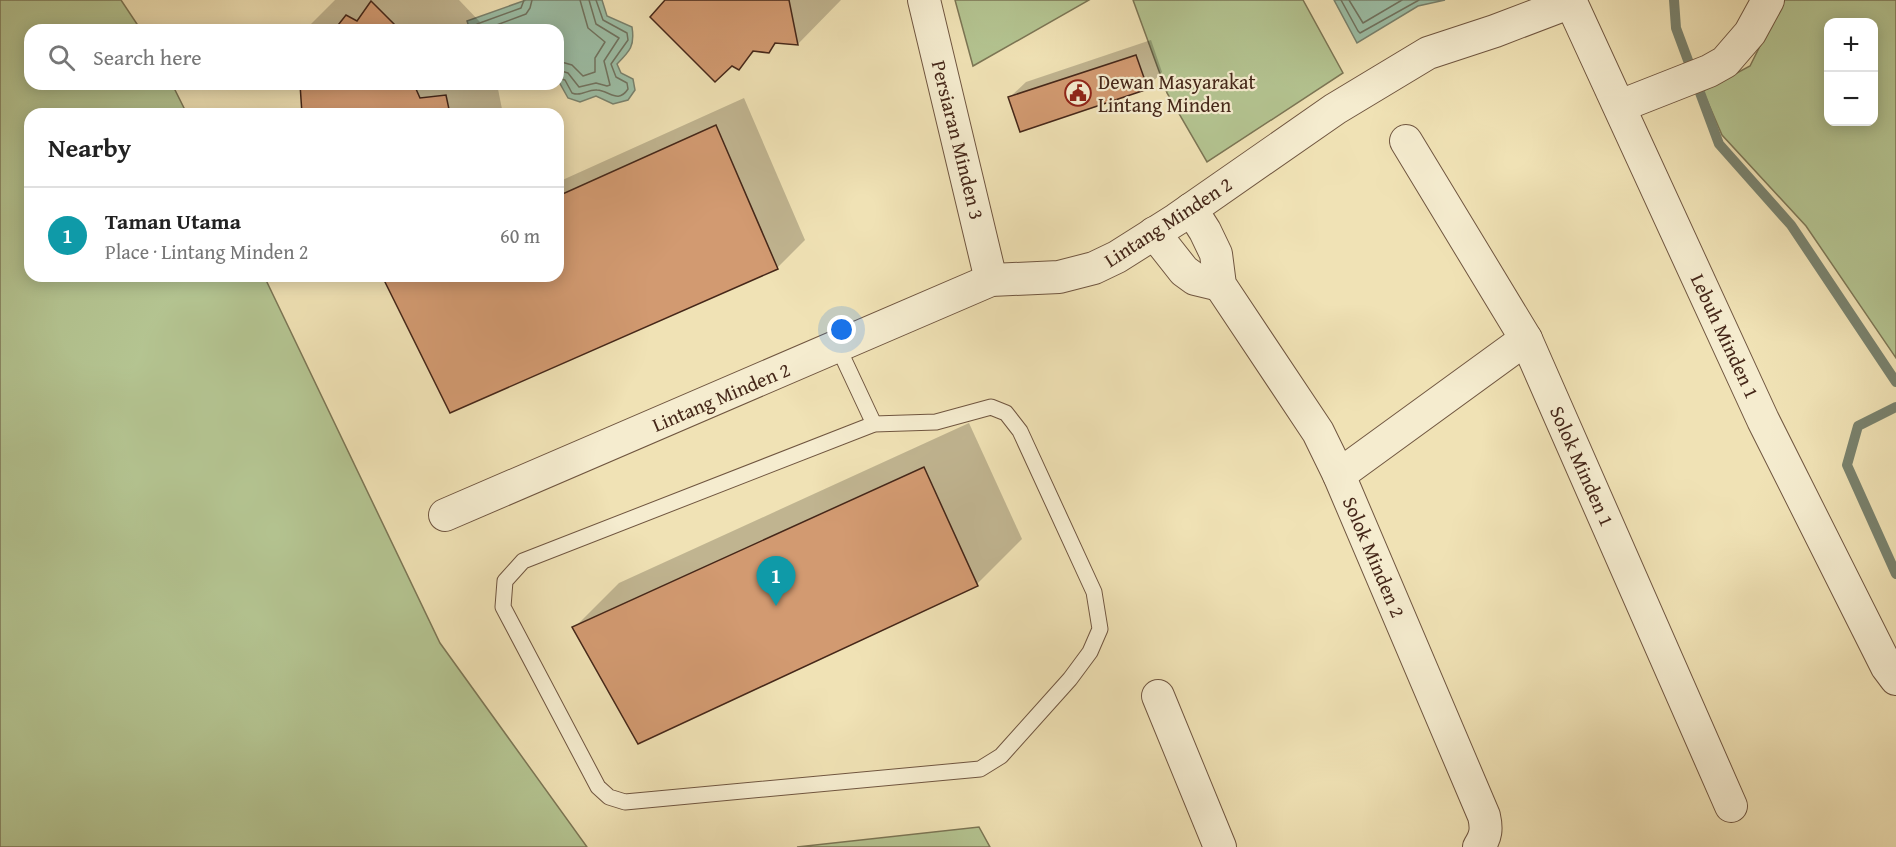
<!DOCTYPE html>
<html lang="en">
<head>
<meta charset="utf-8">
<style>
	body { margin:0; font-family:"Gentium Book Plus",serif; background:#f2f2f2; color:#222 }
	.controls { position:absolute; right:18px; top:18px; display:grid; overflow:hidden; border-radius:12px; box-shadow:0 3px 15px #0003 }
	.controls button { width:54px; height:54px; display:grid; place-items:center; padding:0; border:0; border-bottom:2px solid #e0e0e0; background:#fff; color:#222; font:30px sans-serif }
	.you { position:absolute; left:842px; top:330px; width:21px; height:21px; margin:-15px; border:4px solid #fff; border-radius:50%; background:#1a73e8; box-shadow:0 0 0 9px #1a73e833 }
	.badge { display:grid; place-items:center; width:39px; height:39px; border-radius:50%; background:#7c3aed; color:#fff; font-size:20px; font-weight:700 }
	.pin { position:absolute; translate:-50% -50px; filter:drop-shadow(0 2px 3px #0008) }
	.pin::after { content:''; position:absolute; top:32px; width:21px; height:18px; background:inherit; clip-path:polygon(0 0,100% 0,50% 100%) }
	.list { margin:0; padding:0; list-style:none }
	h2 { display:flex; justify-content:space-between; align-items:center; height:78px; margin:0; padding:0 24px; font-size:26px }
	h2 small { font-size:20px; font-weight:400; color:#767676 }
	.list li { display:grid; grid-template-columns:39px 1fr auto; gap:18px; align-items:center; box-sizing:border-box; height:96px; padding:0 24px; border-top:2px solid #e0e0e0 }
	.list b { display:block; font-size:22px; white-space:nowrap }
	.list p { margin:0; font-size:20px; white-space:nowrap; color:#767676 }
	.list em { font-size:20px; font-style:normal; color:#767676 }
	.icon { flex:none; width:33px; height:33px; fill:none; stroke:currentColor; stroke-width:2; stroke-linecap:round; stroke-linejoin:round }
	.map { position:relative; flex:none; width:1896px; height:847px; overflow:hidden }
	.search { position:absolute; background:#fff; box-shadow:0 3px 15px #0003; left:24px; top:24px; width:540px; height:66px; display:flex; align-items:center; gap:15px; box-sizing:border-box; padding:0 21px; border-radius:18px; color:#767676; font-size:22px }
	.panel { position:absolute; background:#fff; box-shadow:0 3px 15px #0003; left:24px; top:108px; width:540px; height:174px; border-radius:18px }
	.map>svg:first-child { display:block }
	.green { fill:#b4c491; stroke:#7c7655; stroke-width:1.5; fill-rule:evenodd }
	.water { fill:#9cbfa7; stroke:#79826e; stroke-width:1.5 }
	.shadow { fill:#0003 }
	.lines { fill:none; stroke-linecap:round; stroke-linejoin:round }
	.shore { stroke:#707360; stroke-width:1.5 }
	.stream { stroke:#79826e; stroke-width:10 }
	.building { fill:#d29a71; stroke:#452719; stroke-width:1.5 }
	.service-casing { stroke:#705640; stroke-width:17 }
	.minor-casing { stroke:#705640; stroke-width:34 }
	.service { stroke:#f5eccf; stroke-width:15 }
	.minor { stroke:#f5eccf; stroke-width:32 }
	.labels { text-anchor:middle; stroke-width:4.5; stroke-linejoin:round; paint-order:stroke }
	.poi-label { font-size:20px; fill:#452719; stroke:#f5eccf; text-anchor:start }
	.street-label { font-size:20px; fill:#452719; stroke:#f5eccf }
</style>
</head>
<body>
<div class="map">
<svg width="1896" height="847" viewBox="0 0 1896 847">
	<rect width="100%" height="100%" fill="#f0e2b5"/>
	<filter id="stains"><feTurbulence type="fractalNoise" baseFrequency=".00333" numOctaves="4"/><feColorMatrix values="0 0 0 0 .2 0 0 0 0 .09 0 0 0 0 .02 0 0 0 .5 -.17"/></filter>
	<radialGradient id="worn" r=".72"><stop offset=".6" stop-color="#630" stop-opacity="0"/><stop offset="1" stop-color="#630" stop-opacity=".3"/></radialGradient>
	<g class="green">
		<path d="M0 0H121L141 30H30V84H172L187 114H30V276H264L440 643 587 847H0Z"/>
		<path d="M955 0H1089L973 66Z"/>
		<path d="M1133 0H1303L1343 73 1207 162 1167 93Z"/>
		<path d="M1783 0H1896V358L1806 226 1722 135 1703 91 1750 66ZM1828 22H1874V122H1828Z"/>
		<path d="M979 827 990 847H797Z"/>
	</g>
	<g class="water">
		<path d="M526 0H602L607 16 632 27C635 46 630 51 617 64L621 73 633 79 635 90 628 100 613 104 596 96 580 102 568 98 558 80V30H470L467 21Z"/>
		<path d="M1334 0H1445L1418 6 1357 43Z"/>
	</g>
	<g class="shadow">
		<path d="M335 0H459L480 22 473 30H305Z"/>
		<path d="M667 0H841L798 44 778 42 768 51 756 50 738 68Z"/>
		<path d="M1151 40 1162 72 1147 88 1010 97 1026 82Z"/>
		<path d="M302 84H497L503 114H303Z"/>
		<path d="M744 98 805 240 777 268 450 411 383 276H558V182Z"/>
		<path d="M969 423 1022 539 977 584 639 743 574 628 619 583Z"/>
	</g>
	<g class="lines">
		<g class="shore">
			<path d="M1341 0 1358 31 1360 33 1419 0"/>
			<path d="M1349 0 1363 23 1402 0"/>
			<path d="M475 30 477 24 521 8 524 0"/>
			<path d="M483 30 526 14 530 8 532 0"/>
			<path d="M558 61 572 65 583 76 595 72V58L605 42 588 28 580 0"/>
			<path d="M558 70 568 73 579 87 596 83 607 86 610 85 604 61 619 38 596 24 589 0"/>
			<path d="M558 78 565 80 572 93C582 97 587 89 597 90 610 91 618 104 628 89L627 83 616 77 611 64 628 40 627 33 603 20 596 0"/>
		</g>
		<g class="stream">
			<path d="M1674 0 1676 28 1719 144 1791 225 1896 382"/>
			<path d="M1896 407 1858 426 1847 465 1896 574"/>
		</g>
	</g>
	<g class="building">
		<path d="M665 0H789L798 45 775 43 769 53 753 51 739 70 732 66 715 82 650 17Z"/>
		<path d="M371 1 400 30H319L321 27 335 29 346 15 357 21Z"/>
		<path d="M1136 55 1148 89 1020 132 1008 97Z"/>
		<path d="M300 84H421L416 89 420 98 446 95 450 114H302Z"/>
		<path d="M716 125 778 269 450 413 382 276H558V196Z"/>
		<path d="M924 467 978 586 638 744 572 627Z"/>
	</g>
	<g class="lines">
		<g class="service-casing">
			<g id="service">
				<path d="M838 347 874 424"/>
				<path d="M991 407 1006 413 1020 431 1094 592 1100 629 1090 652 1070 679 1001 756 980 769 625 802 609 797 598 787 503 607 505 581 523 561 874 424 936 422Z"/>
			</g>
		</g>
		<g class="minor-casing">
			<g id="minor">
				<path d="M924 0 991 280"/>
				<path d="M1570 0 1763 420 1887 667 1896 679"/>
				<path d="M1620 106 1709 71 1725 62 1750 33 1768 0"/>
				<path d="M1406 141 1526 339 1731 806"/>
				<path d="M1191 209 1205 231 1216 254 1220 285 1318 432 1339 475 1484 816C1487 829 1486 836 1479 847"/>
				<path d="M1154 233 1184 271 1195 279 1220 285"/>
				<path d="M1339 475 1526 339"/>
				<path d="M445 515 991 280 1059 277 1094 268 1117 257 1177 219 1335 109 1428 53 1495 31 1571 2"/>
				<path d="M1158 696 1220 847"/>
			</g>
		</g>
		<use href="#service" class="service"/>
		<use href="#minor" class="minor"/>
	</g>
	<defs>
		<g id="civic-ring" transform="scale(1.35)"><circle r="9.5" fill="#f5eccf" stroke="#8f2418" stroke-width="1.5"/><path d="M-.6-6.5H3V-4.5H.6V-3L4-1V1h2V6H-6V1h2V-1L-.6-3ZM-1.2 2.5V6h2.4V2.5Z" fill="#8f2418"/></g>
	</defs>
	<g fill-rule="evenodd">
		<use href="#civic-ring" x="1078" y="93"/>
	</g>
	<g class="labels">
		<g class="poi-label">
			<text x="1098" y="89">Dewan Masyarakat<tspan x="1098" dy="23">Lintang Minden</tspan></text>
		</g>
		<g class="street-label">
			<text transform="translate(958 140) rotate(76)" y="7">Persiaran Minden 3</text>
			<text transform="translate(1168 222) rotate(-33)" y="7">Lintang Minden 2</text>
			<text transform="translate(1725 336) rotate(65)" y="7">Lebuh Minden 1</text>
			<text transform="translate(721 397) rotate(-23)" y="7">Lintang Minden 2</text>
			<text transform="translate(1582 466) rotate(66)" y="7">Solok Minden 1</text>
			<text transform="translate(1374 557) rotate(67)" y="7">Solok Minden 2</text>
		</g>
	</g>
	<rect width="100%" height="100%" filter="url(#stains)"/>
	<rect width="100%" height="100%" fill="url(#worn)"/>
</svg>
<div class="controls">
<button>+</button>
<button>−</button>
</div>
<div class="you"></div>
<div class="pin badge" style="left:776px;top:606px;background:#0f9aa8">1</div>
<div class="search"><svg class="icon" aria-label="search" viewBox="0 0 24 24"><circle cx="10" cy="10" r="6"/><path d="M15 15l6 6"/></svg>Search here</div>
<section class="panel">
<h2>Nearby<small></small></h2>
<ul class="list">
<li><span class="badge" style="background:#0f9aa8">1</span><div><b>Taman Utama</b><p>Place · Lintang Minden 2</p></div><em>60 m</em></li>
</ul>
</section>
</div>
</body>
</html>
